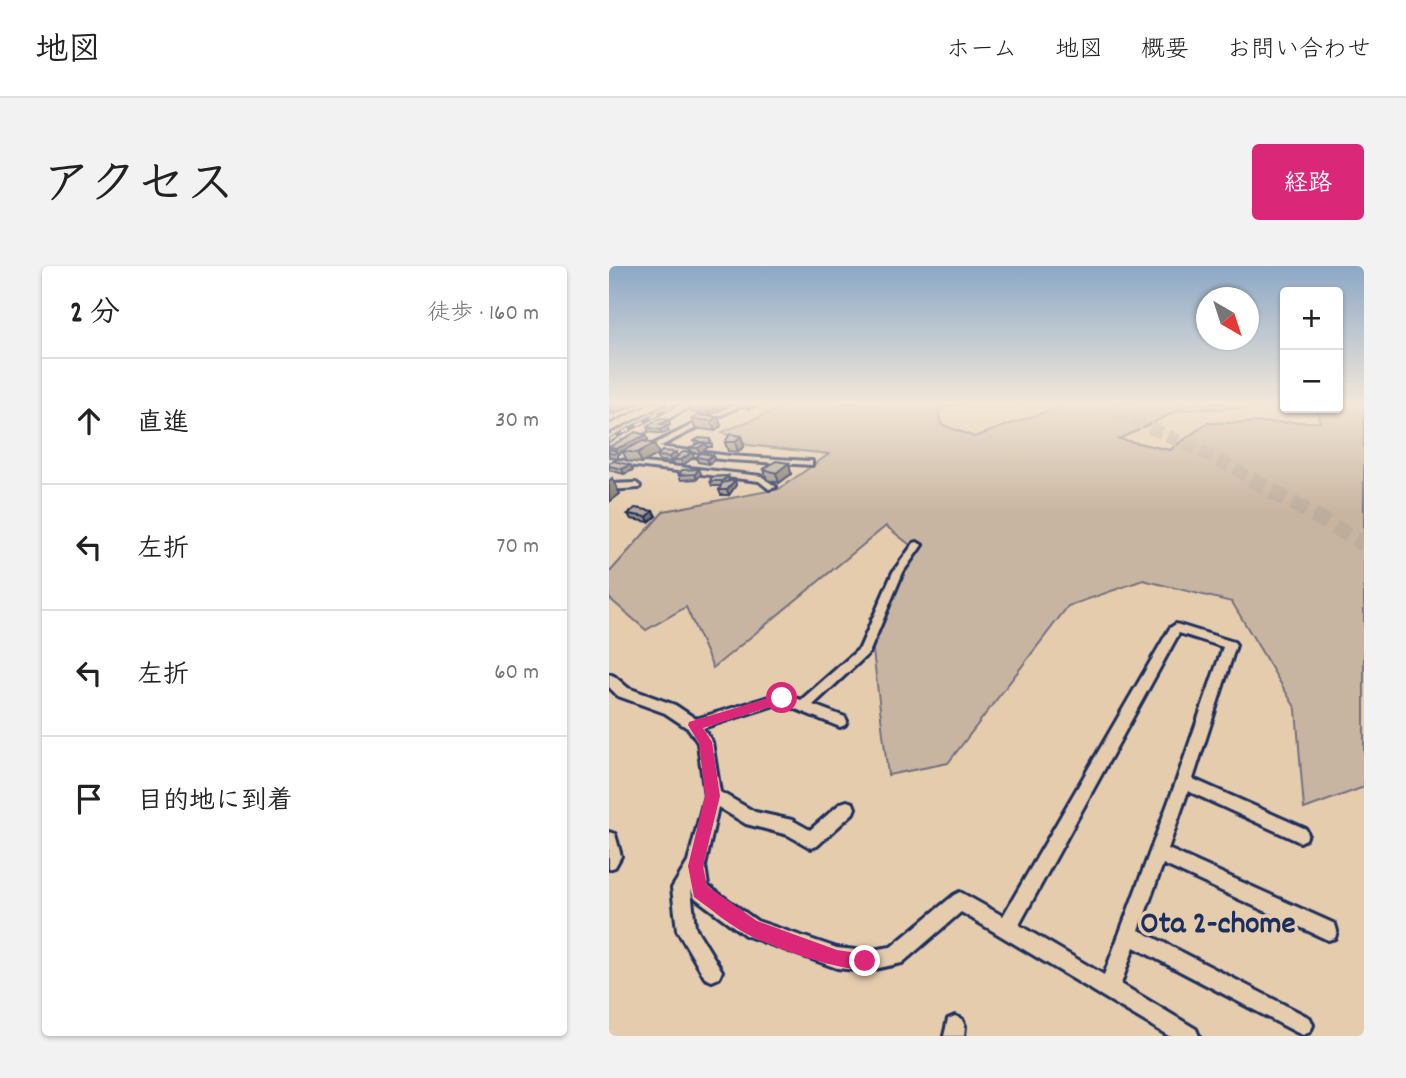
<!DOCTYPE html>
<html lang="ja">
<head>
<meta charset="utf-8">
<style>
	body { margin:0; font-family:Dekko,"Klee One",sans-serif; background:#f2f2f2; color:#222 }
	.controls { position:absolute; right:21px; top:21px; display:grid; overflow:hidden; border-radius:7px; box-shadow:0 2px 5px #0004 }
	.controls button { width:63px; height:63px; display:grid; place-items:center; padding:0; border:0; border-bottom:2px solid #e0e0e0; background:#fff; color:#222; font:35px sans-serif }
	.compass { position:absolute; left:587px; top:21px; width:63px; height:63px; border-radius:50%; background:#fff; box-shadow:0 2px 5px #0004; rotate:141deg }
	.stop { position:absolute; width:21px; height:21px; margin:-16px; border:5px solid #db2777; border-radius:50%; background:#fff }
	.stop.end { background:#db2777; border-color:#fff; box-shadow:0 2px 7px #0008 }
	.list { margin:0; padding:0; list-style:none }
	h2 { display:flex; justify-content:space-between; align-items:center; height:91px; margin:0; padding:0 28px; font-size:30px }
	h2 small { font-size:23px; font-weight:400; color:#767676 }
	.list li { display:grid; grid-template-columns:46px 1fr auto; gap:21px; align-items:center; box-sizing:border-box; height:126px; padding:0 28px; border-top:2px solid #e0e0e0 }
	.list b { display:block; font-size:26px; white-space:nowrap }
	.list em { font-size:23px; font-style:normal; color:#767676 }
	.icon { flex:none; width:38px; height:38px; fill:none; stroke:currentColor; stroke-width:2; stroke-linecap:round; stroke-linejoin:round }
	.map { position:relative; flex:none; width:755px; height:770px; overflow:hidden; border-radius:7px }
	header { display:flex; align-items:center; gap:42px; box-sizing:border-box; height:98px; padding:0 35px; background:#fff; border-bottom:2px solid #e0e0e0 }
	header strong { font-size:33px }
	nav { display:flex; gap:38px; margin-inline-start:auto; font-size:24px }
	.intro { display:flex; align-items:center; justify-content:space-between; box-sizing:border-box; height:168px; padding:0 42px }
	h1 { margin:0; font-size:49px }
	.button { padding:18px 32px; border-radius:7px; background:#db2777; color:#fff; font-size:24px; font-weight:700 }
	main { display:flex; gap:42px; padding:0 42px }
	aside { flex:1; background:#fff; border-radius:7px; box-shadow:0 2px 5px #0004 }
	.map>svg:first-child { display:block }
	.green { fill:#c8b5a1; stroke:#727280; stroke-width:2 }
	.lines { fill:none; stroke-linecap:round; stroke-linejoin:round }
	.motorway-tunnel-far1 { stroke:#bdad9d; stroke-width:13; stroke-dasharray:13 6; stroke-linecap:butt }
	.motorway-tunnel { stroke:#bdad9d; stroke-width:16; stroke-dasharray:16 8; stroke-linecap:butt }
	.minor-casing { stroke:#1b2f5e; stroke-width:6 }
	.primary-casing { stroke:#1b2f5e; stroke-width:5 }
	.trunk-casing { stroke:#1b2f5e; stroke-width:5 }
	.minor { fill:#e5ccad; fill-rule:evenodd }
	.primary { fill:#e5ccad; fill-rule:evenodd }
	.trunk { fill:#e5ccad; fill-rule:evenodd }
	.rail-casing { stroke:#1b2f5e; stroke-width:4.5 }
	.rail { stroke:#e5ccad; stroke-width:2.5; stroke-dasharray:8; stroke-linecap:butt }
	.wall { fill:#9a8e84; stroke:#1b2f5e; stroke-width:2 }
	.shaded-wall { fill:#7d746b; stroke:#1b2f5e; stroke-width:2 }
	.building { fill:#b3a599; stroke:#1b2f5e; stroke-width:2 }
	.route { fill:#db2777 }
	.labels { text-anchor:middle; stroke-width:7; stroke-linejoin:round; paint-order:stroke }
	.near-neighbourhood-label { font-size:32px; font-weight:bold; fill:#1b2f5e; stroke:#e5ccad }
</style>
</head>
<body>
<header>
<strong>地図</strong>
<nav><a>ホーム</a><a>地図</a><a>概要</a><a>お問い合わせ</a></nav>
</header>
<div class="intro"><h1>アクセス</h1><a class="button">経路</a></div>
<main>
<aside>
<h2>2 分<small>徒歩 · 160 m</small></h2>
<ul class="list">
<li><svg class="icon" aria-label="ahead" viewBox="0 0 24 24"><path d="M12 20V5M6 11l6-6 6 6"/></svg><div><b>直進</b></div><em>30 m</em></li>
<li><svg class="icon" aria-label="left" viewBox="0 0 24 24"><path d="M17 20v-9H6M10 6l-5 5 5 5"/></svg><div><b>左折</b></div><em>70 m</em></li>
<li><svg class="icon" aria-label="left" viewBox="0 0 24 24"><path d="M17 20v-9H6M10 6l-5 5 5 5"/></svg><div><b>左折</b></div><em>60 m</em></li>
<li><svg class="icon" aria-label="arrive" viewBox="0 0 24 24"><path d="M6 21V4h12l-3 4 3 4H6"/></svg><div><b>目的地に到着</b></div></li>
</ul>
</aside>
<div class="map">
<svg width="755" height="770" viewBox="0 0 755 770">
	<rect width="100%" height="100%" fill="#e5ccad"/>
	<filter id="ink" filterUnits="userSpaceOnUse"><feTurbulence type="fractalNoise" baseFrequency=".0143" numOctaves="2"/><feDisplacementMap in="SourceGraphic" scale="14" xChannelSelector="R" yChannelSelector="G"/><feConvolveMatrix kernelMatrix="1 2 1 2 8 2 1 2 1" color-interpolation-filters="sRGB"/></filter>
	<g filter="url(#ink)">
		<path class="green" d="M184 137H354L329 143 332 158 365 171 459 138 456 137H676V140L570 144 510 173 561 184 598 157 711 156 707 142H729V137H755V521L695 543 687 443 623 336 534 314 459 340 339 497 279 509 260 352 310 286 277 260 104 402 77 341 37 364 0 332V307L55 245 170 223 220 188 138 179 113 166Z"/>
		<g class="lines">
			<path class="motorway-tunnel-far1" d="M489 137 606 192 645 214"/>
			<path class="motorway-tunnel" d="M642 213 755 278"/>
			<g class="minor-casing">
				<g id="minor">
					<path d="M128 137H136L50 181 121 190 200 195H203V199L121 194 39 185 35 183Z"/>
					<path d="M8 194 152 210 167 221 160 223 150 215 11 198 7 196Z"/>
					<path d="M27 217 31 220 30 222 0 224V218Z"/>
					<path d="M308 276 313 279 294 306 260 387 204 439 236 451 238 455 236 459 231 461 226 459 172 437 94 462 103 476 111 526 146 546 183 554 201 564 232 537 238 535 244 537 246 542 244 547 208 580 202 582 179 569 137 558 109 541 96 600 99 620 148 655 228 682 256 685 282 681 345 629 351 626 394 650 561 362 567 358 625 376 627 379 584 513 697 563 699 568 697 573 691 576 579 525 559 583 726 658 728 665 726 672 719 674 554 598 530 664 701 752 704 759 701 766 694 769 687 766 525 681 512 718 587 763 590 770H560L352 646 293 697 256 705 228 702 136 669 85 631 82 623 86 661 113 705 110 712 103 715 96 712 68 664 63 622 79 596 96 530 89 477 80 463 56 447 9 430 0 421V408L5 410 19 422 66 439 87 453 173 427 192 434 251 382 284 306 305 277ZM570 367 614 381 567 516 495 709 410 659Z"/>
					<path d="M0 566 6 568 12 590 6 601 0 603Z"/>
					<path d="M346 750 353 753 356 760 355 770H335L339 753Z"/>
				</g>
			</g>
			<g class="primary-casing">
				<path id="primary" d="M75 137H88L0 186V177Z"/>
			</g>
			<g class="trunk-casing">
				<path id="trunk" d="M44 137H57L0 166V159Z"/>
			</g>
			<use href="#minor" class="minor"/>
			<use href="#primary" class="primary"/>
			<use href="#trunk" class="trunk"/>
			<g class="rail-casing">
				<path id="rail" d="M0 174 70 137"/>
			</g>
			<use href="#rail" class="rail"/>
		</g>
		<g class="wall">
			<path d="M0 137H31L5 148 0 147Z"/>
			<path d="M79 137H118L115 139 110 138 111 141 94 148 82 146Z"/>
			<path d="M128 137H156L140 143 129 141Z"/>
			<path d="M109 151 112 160 106 165 86 162 83 153Z"/>
			<path d="M61 159 58 161 60 165 53 168 40 166 38 161Z"/>
			<path d="M37 169 39 174 36 176 50 188 33 197 18 195 14 186 9 188V193L0 191V181Z"/>
			<path d="M132 170 135 180 129 186 119 185 116 176Z"/>
			<path d="M101 173 103 178V181H98L91 187H83L81 182 87 179 85 175Z"/>
			<path d="M104 189 105 194 100 198 89 196 87 191Z"/>
			<path d="M48 190H69L85 191 74 199H66L64 195 62 196 50 195Z"/>
			<path d="M0 197 21 199 24 204 15 208 0 204Z"/>
			<path d="M180 197 182 208 170 217 158 214 155 203Z"/>
			<path d="M90 203 92 208 88 213 72 214 70 209Z"/>
			<path d="M119 210 120 215 126 214 127 219 120 229H112L110 224 112 220H103L101 215 103 211Z"/>
			<path d="M44 245 47 250 40 256 22 253 19 248Z"/>
		</g>
		<g class="shaded-wall">
			<path d="M5 137H31L5 148 1 139Z"/>
			<path d="M96 137H109L111 141 94 148 91 139Z"/>
			<path d="M138 137H156L140 143Z"/>
			<path d="M109 151 112 160 106 165 102 155Z"/>
			<path d="M60 154 61 159 58 161 60 165 53 168 51 164V158Z"/>
			<path d="M37 169 39 174 10 188 7 183Z"/>
			<path d="M132 170 135 180 129 186 126 176Z"/>
			<path d="M97 177 98 182 91 187 89 182Z"/>
			<path d="M45 178 50 188 33 197 28 187Z"/>
			<path d="M67 186 69 191 62 196 60 191Z"/>
			<path d="M83 186 85 191 74 199 72 194Z"/>
			<path d="M104 189 105 194 100 198 98 193Z"/>
			<path d="M180 197 182 208 170 217 167 207Z"/>
			<path d="M21 199 24 204 15 208 13 203Z"/>
			<path d="M90 203 92 208 88 213 86 208Z"/>
			<path d="M119 210 120 216 115 220 113 215Z"/>
			<path d="M3 212 11 228 0 236V215Z"/>
			<path d="M126 214 127 219 120 229 118 224Z"/>
			<path d="M44 245 47 250 40 256 38 251Z"/>
		</g>
		<g class="building">
			<path d="M81 137H96L91 139Z"/>
			<path d="M89 149 109 151 102 155 83 153Z"/>
			<path d="M51 152 60 154 51 158 58 160 51 164 38 161Z"/>
			<path d="M27 166 37 169 7 183 0 181Z"/>
			<path d="M121 168 132 170 126 176H116Z"/>
			<path d="M90 172 101 173V177L85 175Z"/>
			<path d="M34 175 45 178 28 187 13 185Z"/>
			<path d="M90 177H97L89 182H81Z"/>
			<path d="M0 183 7 185 6 188 0 187Z"/>
			<path d="M53 185 67 186 60 191 48 190Z"/>
			<path d="M74 186H83L72 194H64Z"/>
			<path d="M92 187 104 189 98 193 87 191Z"/>
			<path d="M5 195 21 199 13 203 0 200V197Z"/>
			<path d="M167 195 180 197 167 207 155 203Z"/>
			<path d="M90 203 86 208 70 209 73 204Z"/>
			<path d="M119 210 113 215H101L103 211Z"/>
			<path d="M126 214 118 224H110L113 217Z"/>
			<path d="M26 242 44 245 38 251 19 248Z"/>
		</g>
	</g>
	<linearGradient id="sky" x2="0" y2="1"><stop stop-color="#8ba8c6"/><stop offset="0.56" stop-color="#f3e8da"/><stop offset="1" stop-color="#f3e8da" stop-opacity="0"/></linearGradient>
	<rect width="755" height="245" fill="url(#sky)"/>
	<path class="route" d="M173 428 177 429V436L94 462 103 476 111 530 94 600 98 620 148 655 228 684 262 689 264 695 262 702C241 710 160 680 138 668 120 659 102 643 85 631L79 600 96 530 90 477 79 459 80 456Z"/>
	<g class="labels">
		<g class="near-neighbourhood-label">
			<text x="609" y="666">Ota 2-chome</text>
		</g>
	</g>
</svg>
<div class="controls">
<button>+</button>
<button>−</button>
</div>
<svg class="compass" viewBox="-18 -18 36 36"><path d="M0-13l5 13h-10z" fill="#e53935"/><path d="M0 13l5-13h-10z" fill="#767676"/></svg>
<div class="stop" style="left:173px;top:432px"></div>
<div class="stop end" style="left:256px;top:695px"></div>
</div>
</main>
</body>
</html>
